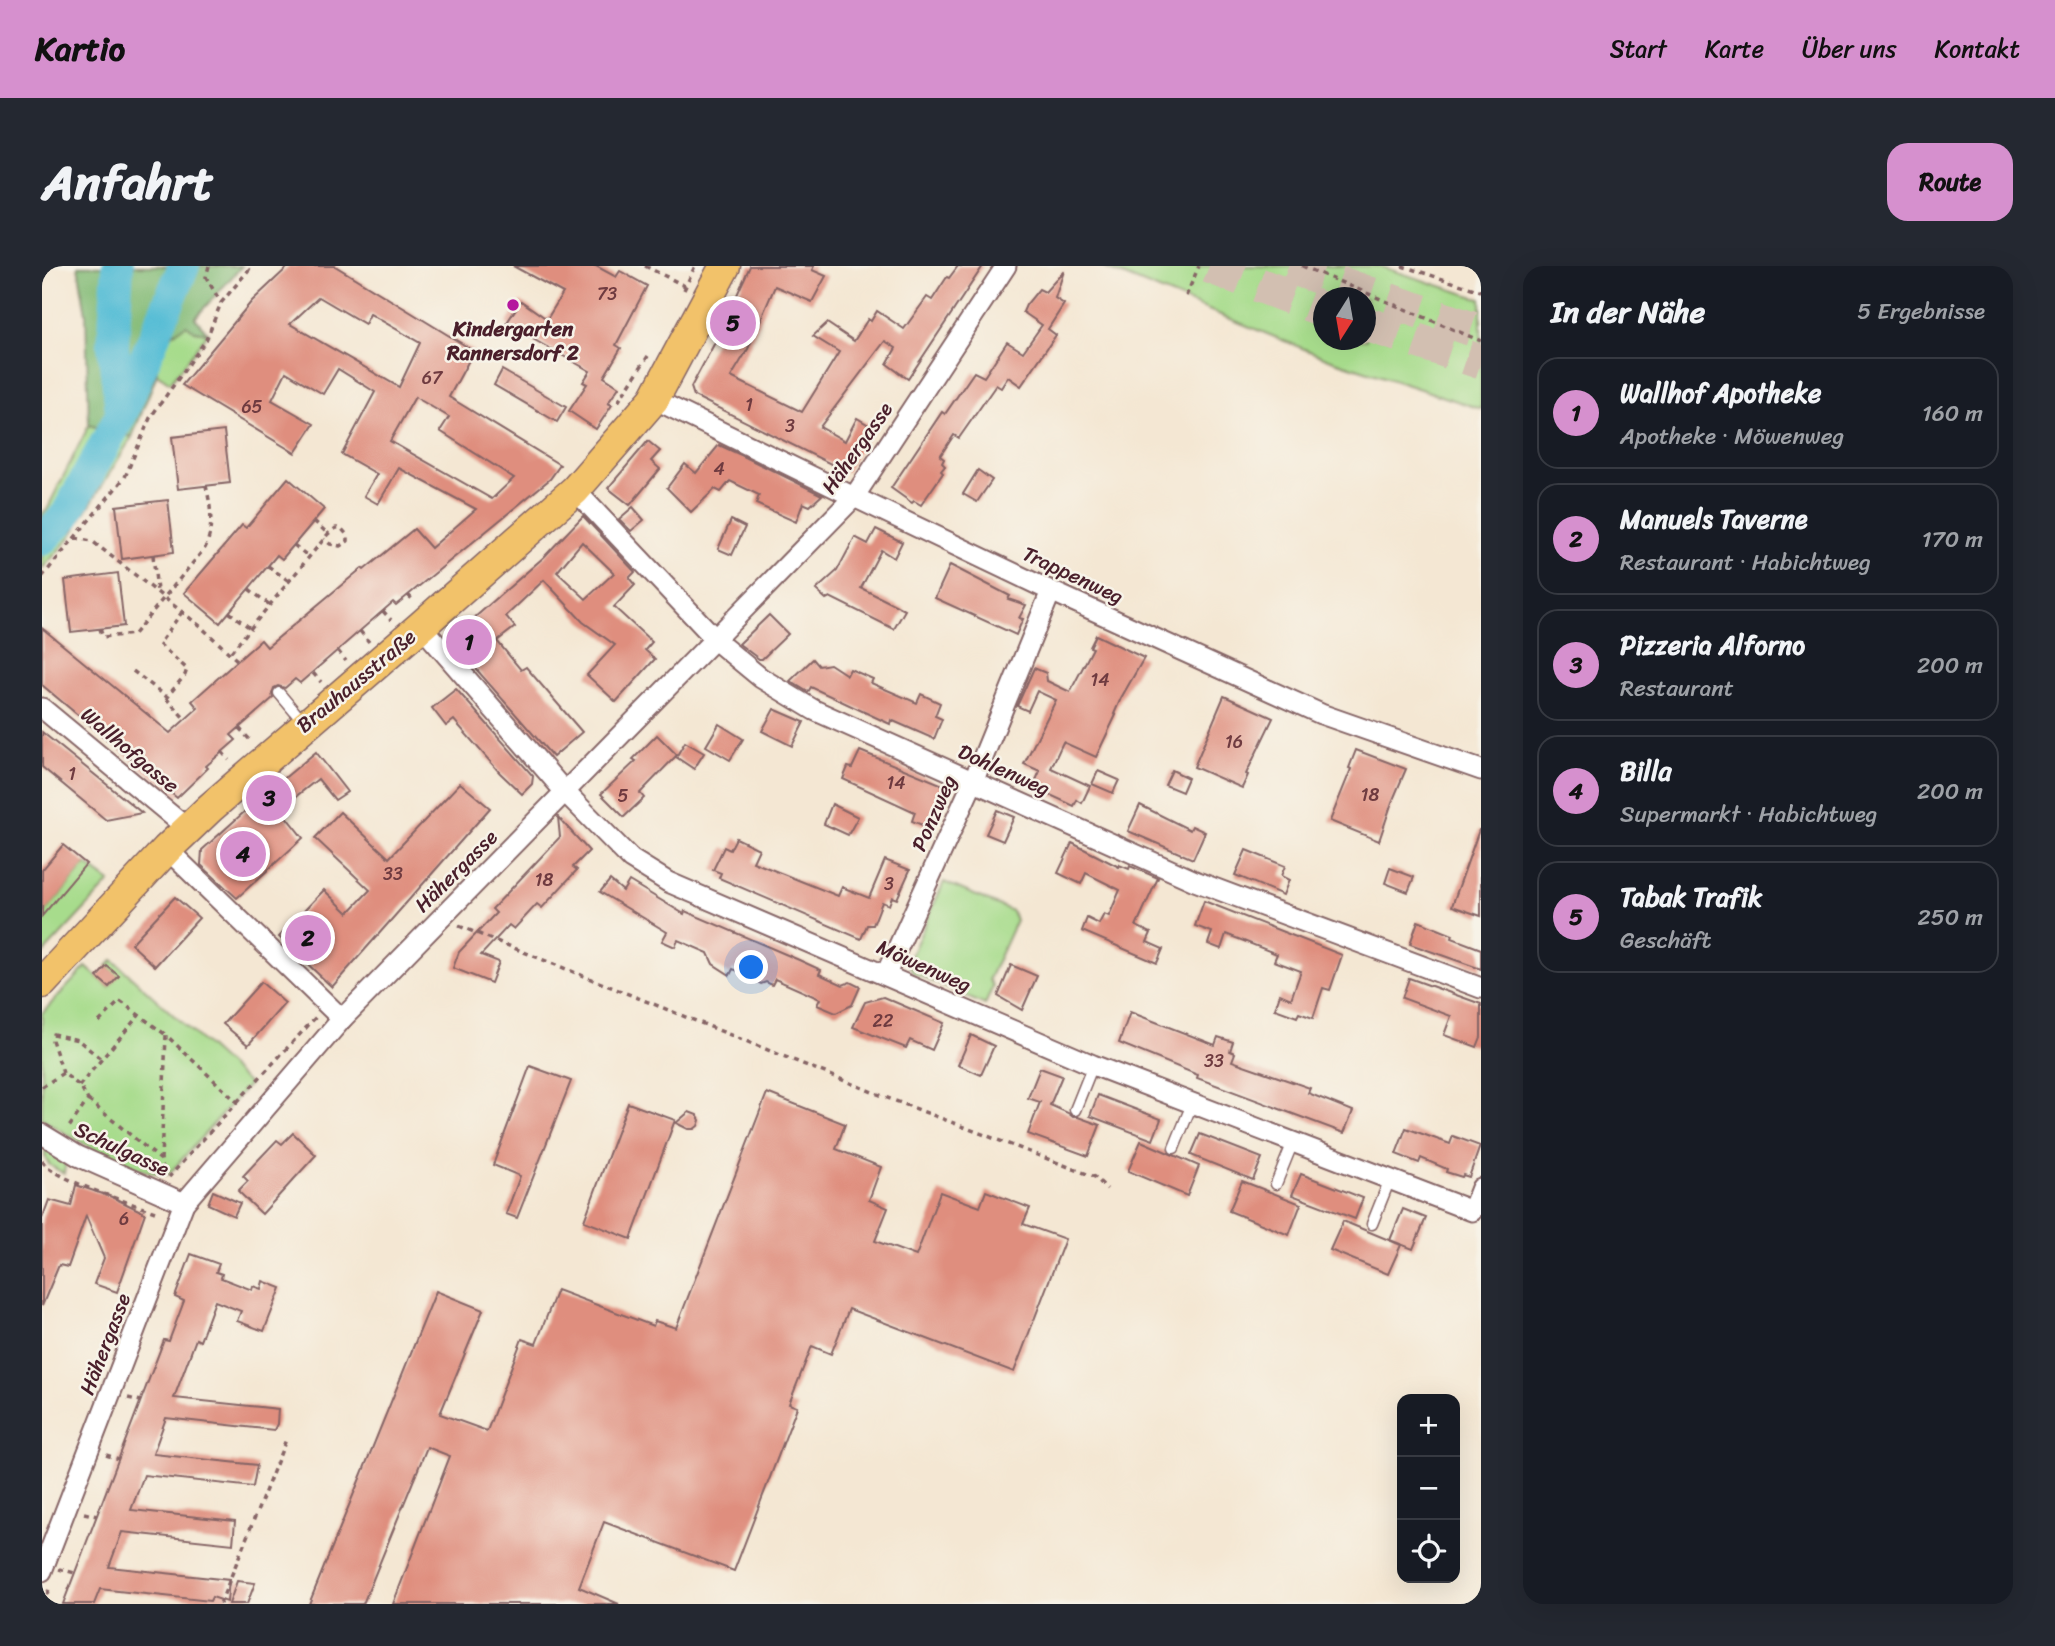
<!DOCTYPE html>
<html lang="de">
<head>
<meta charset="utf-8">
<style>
	body { margin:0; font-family:Sriracha,sans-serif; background:#242831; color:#f1f3f6 }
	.controls { position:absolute; right:21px; bottom:21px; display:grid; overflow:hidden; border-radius:14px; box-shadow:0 7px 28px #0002 }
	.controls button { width:63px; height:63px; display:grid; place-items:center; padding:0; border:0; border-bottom:2px solid #363941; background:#171b24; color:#f1f3f6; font:35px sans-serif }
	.compass { position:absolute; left:1271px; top:21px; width:63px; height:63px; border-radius:50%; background:#171b24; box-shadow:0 7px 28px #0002; rotate:191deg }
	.you { position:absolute; left:710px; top:702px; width:24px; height:24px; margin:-18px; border:5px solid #fff; border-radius:50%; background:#1a73e8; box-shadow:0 0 0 10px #1a73e833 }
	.badge { display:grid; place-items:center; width:46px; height:46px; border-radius:50%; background:#d690ce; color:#111; font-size:23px; font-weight:700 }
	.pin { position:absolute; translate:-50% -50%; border:4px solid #fff; box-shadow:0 2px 7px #0006 }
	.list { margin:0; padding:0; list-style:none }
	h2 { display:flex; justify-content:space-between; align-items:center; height:91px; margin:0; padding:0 28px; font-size:30px }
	h2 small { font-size:23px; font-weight:400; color:#9ea1a6 }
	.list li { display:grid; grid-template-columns:46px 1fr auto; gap:21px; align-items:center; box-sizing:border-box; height:112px; margin:0 14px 14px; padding:0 14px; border:2px solid #363941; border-radius:21px }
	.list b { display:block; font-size:26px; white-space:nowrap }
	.list p { margin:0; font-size:23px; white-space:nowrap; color:#9ea1a6 }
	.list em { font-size:23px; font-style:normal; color:#9ea1a6 }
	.icon { flex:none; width:38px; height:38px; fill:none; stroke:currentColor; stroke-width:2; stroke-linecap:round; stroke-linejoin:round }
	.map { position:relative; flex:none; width:1439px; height:1338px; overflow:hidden; border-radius:21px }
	header { display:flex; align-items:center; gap:42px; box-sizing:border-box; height:98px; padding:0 35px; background:#d690ce; color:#111 }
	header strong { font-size:33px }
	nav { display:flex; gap:38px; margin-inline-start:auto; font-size:24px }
	.intro { display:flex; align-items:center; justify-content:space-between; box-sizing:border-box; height:168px; padding:0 42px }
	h1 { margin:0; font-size:49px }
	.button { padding:18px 32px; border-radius:21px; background:#d690ce; color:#111; font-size:24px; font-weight:700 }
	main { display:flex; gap:42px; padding:0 42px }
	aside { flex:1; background:#171b24; border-radius:21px; box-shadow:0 7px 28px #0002 }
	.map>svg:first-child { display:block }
	.green { fill:#a7dc8c; stroke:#787e5c; stroke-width:2; fill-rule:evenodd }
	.forest { fill:#85bc78; stroke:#686e52; stroke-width:2 }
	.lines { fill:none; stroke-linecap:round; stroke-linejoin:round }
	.river { stroke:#57bdd5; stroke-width:32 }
	.building { fill:#df8e7e; fill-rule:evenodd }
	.highway-tunnel { stroke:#d2bfb1; stroke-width:35; stroke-dasharray:35 18; stroke-linecap:butt }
	.lane-casing { stroke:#866566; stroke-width:13 }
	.street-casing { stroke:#866566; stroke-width:23 }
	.primary-casing { stroke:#866566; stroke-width:33 }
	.path { stroke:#866566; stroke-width:3.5; stroke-dasharray:5 5; stroke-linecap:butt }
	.lane { stroke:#fff; stroke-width:10 }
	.street { stroke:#fff; stroke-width:19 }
	.primary { stroke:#f2c26a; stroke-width:30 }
	.poi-dot { fill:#b5179e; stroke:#f7f3e8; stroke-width:2.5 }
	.labels { text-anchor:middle; stroke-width:5; stroke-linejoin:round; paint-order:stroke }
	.number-label { font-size:18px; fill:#6f3b40 }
	.poi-label { font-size:21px; font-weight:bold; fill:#4a1f2b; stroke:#f7f3e8 }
	.street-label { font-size:21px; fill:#4a1f2b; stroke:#f7f3e8 }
</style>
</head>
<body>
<header>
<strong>Kartio</strong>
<nav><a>Start</a><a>Karte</a><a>Über uns</a><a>Kontakt</a></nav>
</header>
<div class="intro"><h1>Anfahrt</h1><a class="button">Route</a></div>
<main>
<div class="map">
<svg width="1439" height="1338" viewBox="0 0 1439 1338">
	<rect width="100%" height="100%" fill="#f7f3e8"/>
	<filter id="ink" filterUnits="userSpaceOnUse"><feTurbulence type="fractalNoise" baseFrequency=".0143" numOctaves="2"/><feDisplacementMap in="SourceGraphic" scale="14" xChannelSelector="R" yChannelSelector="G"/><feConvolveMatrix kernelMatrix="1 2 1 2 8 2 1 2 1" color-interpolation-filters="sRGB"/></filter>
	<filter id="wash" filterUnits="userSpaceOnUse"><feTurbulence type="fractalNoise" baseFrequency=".00686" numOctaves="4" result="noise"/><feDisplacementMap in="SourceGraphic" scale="28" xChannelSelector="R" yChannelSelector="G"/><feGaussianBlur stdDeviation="1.57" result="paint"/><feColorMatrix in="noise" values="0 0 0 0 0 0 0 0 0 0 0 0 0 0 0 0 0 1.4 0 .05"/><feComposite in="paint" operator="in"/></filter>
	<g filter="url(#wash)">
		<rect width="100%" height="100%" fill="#f4e7d3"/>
		<g class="green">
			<path d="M1058 0H1337L1439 33V143L1287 93ZM1282 32H1324V74H1282Z"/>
			<path d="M144 59 153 65 166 67 128 117 115 108C112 84 124 71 144 59Z"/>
			<path d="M47 159 90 171 27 273 0 303V248L5 243Z"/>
			<path d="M44 598 68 616 0 689V650Z"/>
			<path d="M902 616 970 645 974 654 947 713 951 720 943 739 871 707 866 696Z"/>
			<path d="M71 694 207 818 127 908C99 912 23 869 0 852V747L44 701 67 721 76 710 65 700Z"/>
			<path d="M4 881 24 896 22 907C9 901 0 897 4 881Z"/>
		</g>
		<path class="forest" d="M36 0H200L153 52 166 67 153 65 144 59C124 71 112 84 115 108L90 171 47 159 44 48Z"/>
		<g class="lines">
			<g class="river">
				<path d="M76 0 71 80 79 145"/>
				<path d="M0 274 24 249 80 147 142 0"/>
			</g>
		</g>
		<g id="blocks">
			<g class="building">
				<path d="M247 0H293L432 85 407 131 518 199 508 213 354 339 351 336 258 417 253 413 243 422 236 420 232 422 230 428 231 432 189 469 194 474 164 500 166 502 135 532 0 419V362L128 467 156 442 150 435 219 374 225 381 320 302 322 304 372 263 389 282 434 243 357 202 336 238 322 230 335 208 300 188 333 126 296 103 281 128 244 106 230 134 272 158 253 187 140 119 210 35ZM277 31 323 58 328 48 378 77 357 121 248 58ZM373 131 407 151 398 165 472 212 450 233 348 175Z"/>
				<path d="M471 0H554L574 11 578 5 605 20 574 79 579 82 562 111 577 121 566 137 570 139 554 163 527 145 545 118 541 116 548 105 464 58 479 35 505 53 521 27Z"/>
				<path d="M708 0H772L770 4 784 10 770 36 733 20 706 83 689 111 760 146 797 86 771 70 785 57 812 75 826 53 829 55 835 45 862 63 885 31 890 34 905 11 907 12 916 0H941L866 113 845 98 854 82 843 75 778 161 803 175 815 152 830 161 805 206 652 130 649 121 677 69Z"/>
				<path d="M1022 5 1013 32 1022 38 1006 63 1014 69 979 120 966 111 959 122 954 119 917 172 912 169 898 190 902 193 900 197 903 200 899 205 901 207 879 239 872 235 870 237 849 222 900 146 903 148 932 106 942 111 965 76 981 86 1000 59 981 46 984 39 997 23 1003 26Z"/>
				<path d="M460 104 524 141 515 156 452 119Z"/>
				<path d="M182 165 188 217 136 223 130 171Z"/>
				<path d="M606 175 618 185 609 195 618 203 588 239 566 222Z"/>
				<path d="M677 179 701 190 780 229 768 240 761 237 754 256 714 238 717 229 688 215 679 226 673 223 649 246 625 222 643 198 654 207Z"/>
				<path d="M936 204 950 214 935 236 921 228Z"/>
				<path d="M246 212 282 243 240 293 235 289 178 357 142 327 200 259 204 262Z"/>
				<path d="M126 234 132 286 80 293 74 240Z"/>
				<path d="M591 241 602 254 589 265 577 253Z"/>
				<path d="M541 250 593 306 587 312 593 319 572 341 610 376 603 384 613 393 574 436 545 409 573 379 541 356 502 314 464 350 473 361 455 375 479 404 484 401 540 466 511 491 408 373 502 291ZM540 276 572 307 544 333 515 306Z"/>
				<path d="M689 254 703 261 690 289 676 283Z"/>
				<path d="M834 263 860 276 852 292 839 284 819 322 863 344 852 363 788 331 784 333 774 324 795 305 813 271 826 278Z"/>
				<path d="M908 299 968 330 966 333 984 339 977 352 981 353 974 369 893 332Z"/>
				<path d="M76 307 82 360 29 366 23 314Z"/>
				<path d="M727 349 746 368 720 393H717L697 378Z"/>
				<path d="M1054 369 1102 392 1079 432 1072 448 1074 449 1054 491 1021 476 1009 502 1048 520 1040 537 1035 534 1032 540 991 521 998 505 982 498 1014 434 995 425 986 445 975 440 992 402 1004 407 1005 415 1028 426 1051 382 1048 381Z"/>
				<path d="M771 393 777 400 788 398 805 409 808 403 831 413 829 417 875 437 879 428 898 437 893 450 900 453 892 473 849 454 848 458 769 421 766 426 748 415Z"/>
				<path d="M414 423 491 510 490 518 480 528 458 507 412 454 404 460 390 442Z"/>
				<path d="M1182 430 1231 452 1204 508 1206 509 1200 522 1152 501Z"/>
				<path d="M732 443 762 456 750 480 720 465Z"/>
				<path d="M677 458 701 473 688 494 664 480Z"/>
				<path d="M0 466 100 547 64 554 0 501Z"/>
				<path d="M615 469 635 489 598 527 602 532 582 551 559 528 594 495 591 493Z"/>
				<path d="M643 476 662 487 652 503 634 491Z"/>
				<path d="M1314 484 1364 503 1350 536 1337 575 1288 555 1309 503 1307 502Z"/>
				<path d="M818 485 906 521 888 562 870 555 873 546 801 513 806 501 810 502Z"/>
				<path d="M274 486 305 526 293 534 276 513 238 543 261 572 195 632 159 599 160 584 211 538Z"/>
				<path d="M1130 504 1146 512 1140 526 1123 519Z"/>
				<path d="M1056 505 1077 514 1071 527 1050 518Z"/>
				<path d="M418 517 448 542 290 721 237 671 282 624 306 647 328 624 273 572 298 546 347 592Z"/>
				<path d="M790 538 816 551 806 569 782 558Z"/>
				<path d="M1098 539 1148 564 1150 560 1163 566 1151 593 1086 565Z"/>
				<path d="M955 544 972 551 961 575 944 568Z"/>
				<path d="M516 551 547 585 531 601 535 604 500 642 495 638 472 663 467 659 439 689 457 696 449 717 411 702 417 686 454 647 450 643 518 571Z"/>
				<path d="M1437 564H1439V650L1410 640Z"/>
				<path d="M694 572 717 583 711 596 796 630 800 621 827 632 843 594 868 604 855 633 850 631 847 639 840 636 831 659H825L819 673 677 612 679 607 671 604 682 581 688 584Z"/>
				<path d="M1030 577 1077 601V599L1087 603 1088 600 1116 612 1094 660 1109 667 1105 676 1121 683 1115 697 1040 665 1045 652 1057 658 1062 648 1067 650 1078 624 1044 607 1039 618 1016 607Z"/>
				<path d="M21 579 44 598 0 650V604Z"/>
				<path d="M1204 584 1243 600 1239 610 1247 614 1241 629 1193 609Z"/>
				<path d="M1348 602 1372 611 1366 626 1343 617Z"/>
				<path d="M568 614 581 625 587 615 642 648 643 645 757 694 779 704 777 708 801 719 808 716 818 721 810 739 794 747 775 739 778 733 733 713 730 719 724 716 719 718 712 714V711L691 703 688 709 671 698 666 687 636 674 633 681 620 675 625 666 558 626Z"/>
				<path d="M133 631 157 652 113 700 89 678Z"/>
				<path d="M1162 635 1300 689 1288 724 1281 722 1271 752 1257 747 1255 751 1233 743 1238 728 1249 733 1259 705 1232 695 1235 688 1184 668 1179 683 1166 678 1170 666 1153 660Z"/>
				<path d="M1376 655 1411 669 1410 672 1439 683V703L1368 678Z"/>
				<path d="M969 699 995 710 980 744 956 730Z"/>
				<path d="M65 700 77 710 67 721 55 711Z"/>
				<path d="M1367 712 1439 738V771L1435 781 1402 769 1409 750 1360 732Z"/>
				<path d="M219 716 243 737 206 779 181 758Z"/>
				<path d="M841 731 902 757 890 784 868 774 864 782 811 761 823 736Z"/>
				<path d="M1088 746 1173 779 1176 771 1191 776 1188 785 1193 787 1190 795 1268 822 1266 827 1311 845 1302 867 1155 812 1156 809 1077 777Z"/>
				<path d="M929 769 952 780 939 809 916 799Z"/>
				<path d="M488 800 529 815 475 952 464 948 478 910 451 899Z"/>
				<path d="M998 802 1020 810 1008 839 1026 847 1031 851H1036L1058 859 1046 890 986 868 998 836 986 832Z"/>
				<path d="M725 827 803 858 794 883 839 901 827 934 846 942 833 975 874 990 898 926 938 941 944 925 988 942 981 958 1023 973 972 1106 807 1043 789 1088 770 1080 747 1138 755 1141 692 1305 562 1256 537 1321 577 1338H351L408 1190 385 1181 321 1338H267L394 1025 441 1044 398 1148 445 1165 480 1073 494 1078 515 1024 611 1060 613 1055 634 1062Z"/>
				<path d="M1056 829 1119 853 1111 874 1048 850Z"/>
				<path d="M586 837 633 854 589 973 542 955Z"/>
				<path d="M647 846 655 849 658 854 656 860 652 863H646L634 857Z"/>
				<path d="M1364 862 1408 878 1411 870 1438 880 1427 911 1421 909 1420 911 1404 906 1405 903 1379 892 1377 897 1354 888Z"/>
				<path d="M251 867 274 889 220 948 196 925 206 915 201 910 235 874 240 878Z"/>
				<path d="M1158 868 1220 892 1211 914 1149 889Z"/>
				<path d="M1099 875 1157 900 1145 930 1086 905Z"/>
				<path d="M1259 908 1321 932 1313 953 1250 929Z"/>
				<path d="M1200 915 1259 938 1247 969 1187 945Z"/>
				<path d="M34 919 70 931 103 947 75 1026 52 1018 62 992 44 950 26 1001 17 999 0 1040V953L7 934 29 940Z"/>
				<path d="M171 925 198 937 192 950 166 938Z"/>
				<path d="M1361 943 1384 952 1371 983 1348 974Z"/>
				<path d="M1301 955 1359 979 1346 1008 1288 984Z"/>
				<path d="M149 988 177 998 174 1006 180 1008 179 1012 210 1024 211 1020 219 1023 221 1015 239 1022 222 1065 195 1055 199 1045 173 1035 158 1075 154 1073 132 1132 236 1143 235 1158 232 1164 124 1152 111 1188 215 1199 211 1221 102 1209 89 1244 193 1255 191 1278 80 1266 67 1301 187 1314 185 1336 170 1331 168 1335 58 1323 52 1338H21L122 1074 127 1075 142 1035 133 1031Z"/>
				<path d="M195 1315 213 1317 205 1338H187Z"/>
			</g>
		</g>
	</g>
	<g filter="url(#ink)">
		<use href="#blocks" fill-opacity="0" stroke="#866566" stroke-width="2"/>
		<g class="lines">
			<g class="highway-tunnel">
				<path d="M1167 0 1282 44"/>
				<path d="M1246 0 1439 66"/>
				<path d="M1324 58 1439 96"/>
			</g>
			<g class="lane-casing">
				<g id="lane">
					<path d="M237 427 263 458"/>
					<path d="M1033 844 1051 799"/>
					<path d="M1132 882 1150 838"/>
					<path d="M1234 918 1251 876"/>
					<path d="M1330 958 1348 913"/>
				</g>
			</g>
			<g class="street-casing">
				<g id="street">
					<path d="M612 133 812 231 1009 325 1279 448 1439 504"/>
					<path d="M533 224 679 379 719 412 772 444 1153 615 1439 722"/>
					<path d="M379 360 523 526 589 593 626 616 1051 799 1430 945 1439 922"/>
					<path d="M0 442 146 563"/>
					<path d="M125 583 300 753"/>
					<path d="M844 708 931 516 1009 325"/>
					<path d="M0 868 36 890 142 937"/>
					<path d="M0 1305 142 937 300 753 812 231 964 0"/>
				</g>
			</g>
			<g class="primary-casing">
				<path id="primary" d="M0 717 125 583 168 542 379 360 533 224 612 133 683 0"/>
			</g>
			<g class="path">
				<path d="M167 0 164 11 179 37"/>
				<path d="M603 0 643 20"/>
				<path d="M1260 0 1439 75"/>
				<path d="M1360 0 1439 25"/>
				<path d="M642 24 653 0"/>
				<path d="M1144 30 1157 0"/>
				<path d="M576 136 608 87"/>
				<path d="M272 255 286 268"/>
				<path d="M33 272 50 275 158 360 196 395"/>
				<path d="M252 279 267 291"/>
				<path d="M111 289 115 325"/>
				<path d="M226 300 247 315"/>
				<path d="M0 311 83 211 108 152 164 74 179 37 210 0"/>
				<path d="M207 323 228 339"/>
				<path d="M366 329 372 335"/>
				<path d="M341 345 349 354"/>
				<path d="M187 346 208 362"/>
				<path d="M58 363 61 371 92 368 163 282C172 264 169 239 164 220"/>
				<path d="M318 365 327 376"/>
				<path d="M296 385 304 395"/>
				<path d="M189 386 286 268 294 262H299L306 270V275L298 280 288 278 282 273"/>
				<path d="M91 405 125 431 143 409 145 403 117 378 140 346"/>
				<path d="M271 407 279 416"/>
				<path d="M124 432 143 453"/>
				<path d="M197 462 210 476"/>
				<path d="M180 486 187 494"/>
				<path d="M417 660 838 829 1053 911 1065 923"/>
				<path d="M57 756 78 735 124 769"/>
				<path d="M21 807 10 774 11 768 36 774 59 793"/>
				<path d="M37 820 97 749"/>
				<path d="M0 821 21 807 39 821 46 834 25 864"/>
				<path d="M46 834 119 894 122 909"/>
				<path d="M195 836 274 751"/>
				<path d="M119 894 124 769 195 836 127 911"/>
				<path d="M0 895C13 914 89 937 113 946"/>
				<path d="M86 1132 99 1135"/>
				<path d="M64 1189 77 1193"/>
				<path d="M42 1247 55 1250"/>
				<path d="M17 1303 33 1307"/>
				<path d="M2 1338 8 1320"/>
				<path d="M178 1338 245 1171"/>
			</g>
			<use href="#lane" class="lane"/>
			<use href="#street" class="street"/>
			<use href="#primary" class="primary"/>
		</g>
	</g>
	<circle class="poi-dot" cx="471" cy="39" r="7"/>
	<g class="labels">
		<g class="number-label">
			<text x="565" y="34">73</text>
			<text x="390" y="118">67</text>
			<text x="707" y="145">1</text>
			<text x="210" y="147">65</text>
			<text x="748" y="166">3</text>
			<text x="677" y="209">4</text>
			<text x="1058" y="420">14</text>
			<text x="1192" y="482">16</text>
			<text x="30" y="514">1</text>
			<text x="854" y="523">14</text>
			<text x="1328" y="535">18</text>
			<text x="581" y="536">5</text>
			<text x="351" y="614">33</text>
			<text x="502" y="620">18</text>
			<text x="847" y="624">3</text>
			<text x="841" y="761">22</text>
			<text x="1172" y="801">33</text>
			<text x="82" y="959">6</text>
		</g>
		<g class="poi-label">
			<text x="471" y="70">Kindergarten<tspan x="471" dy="24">Rannersdorf 2</tspan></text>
		</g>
		<g class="street-label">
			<text transform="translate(815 182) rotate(-55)" y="7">Hähergasse</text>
			<text transform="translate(1031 309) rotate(25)" y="7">Trappenweg</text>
			<text transform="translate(314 415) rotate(-40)" y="7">Brauhausstraße</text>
			<text transform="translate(88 484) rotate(40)" y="7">Wallhofgasse</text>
			<text transform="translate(962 504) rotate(24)" y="7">Dohlenweg</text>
			<text transform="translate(892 547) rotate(-66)" y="7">Ponzweg</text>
			<text transform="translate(414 605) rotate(-45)" y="7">Hähergasse</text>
			<text transform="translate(882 700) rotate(24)" y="7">Möwenweg</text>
			<text transform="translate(80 883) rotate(25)" y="7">Schulgasse</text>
			<text transform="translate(63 1078) rotate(-69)" y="7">Hähergasse</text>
		</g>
	</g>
</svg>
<div class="controls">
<button>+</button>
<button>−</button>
<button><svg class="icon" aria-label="locate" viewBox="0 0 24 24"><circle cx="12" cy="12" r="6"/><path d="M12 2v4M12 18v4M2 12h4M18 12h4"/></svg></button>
</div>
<svg class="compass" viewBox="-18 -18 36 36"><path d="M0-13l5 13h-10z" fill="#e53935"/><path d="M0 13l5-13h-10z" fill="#9ea1a6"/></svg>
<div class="you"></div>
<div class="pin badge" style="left:427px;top:376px">1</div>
<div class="pin badge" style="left:266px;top:672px">2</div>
<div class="pin badge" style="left:227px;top:532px">3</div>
<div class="pin badge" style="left:201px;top:588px">4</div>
<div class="pin badge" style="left:691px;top:57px">5</div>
</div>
<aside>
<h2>In der Nähe<small>5 Ergebnisse</small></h2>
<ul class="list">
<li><span class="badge">1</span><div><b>Wallhof Apotheke</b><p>Apotheke · Möwenweg</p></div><em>160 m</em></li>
<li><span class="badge">2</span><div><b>Manuels Taverne</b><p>Restaurant · Habichtweg</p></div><em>170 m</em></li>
<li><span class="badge">3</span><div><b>Pizzeria Alforno</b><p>Restaurant</p></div><em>200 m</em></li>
<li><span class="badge">4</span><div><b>Billa</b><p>Supermarkt · Habichtweg</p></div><em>200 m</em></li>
<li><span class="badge">5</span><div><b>Tabak Trafik</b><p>Geschäft</p></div><em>250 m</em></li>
</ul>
</aside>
</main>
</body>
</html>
